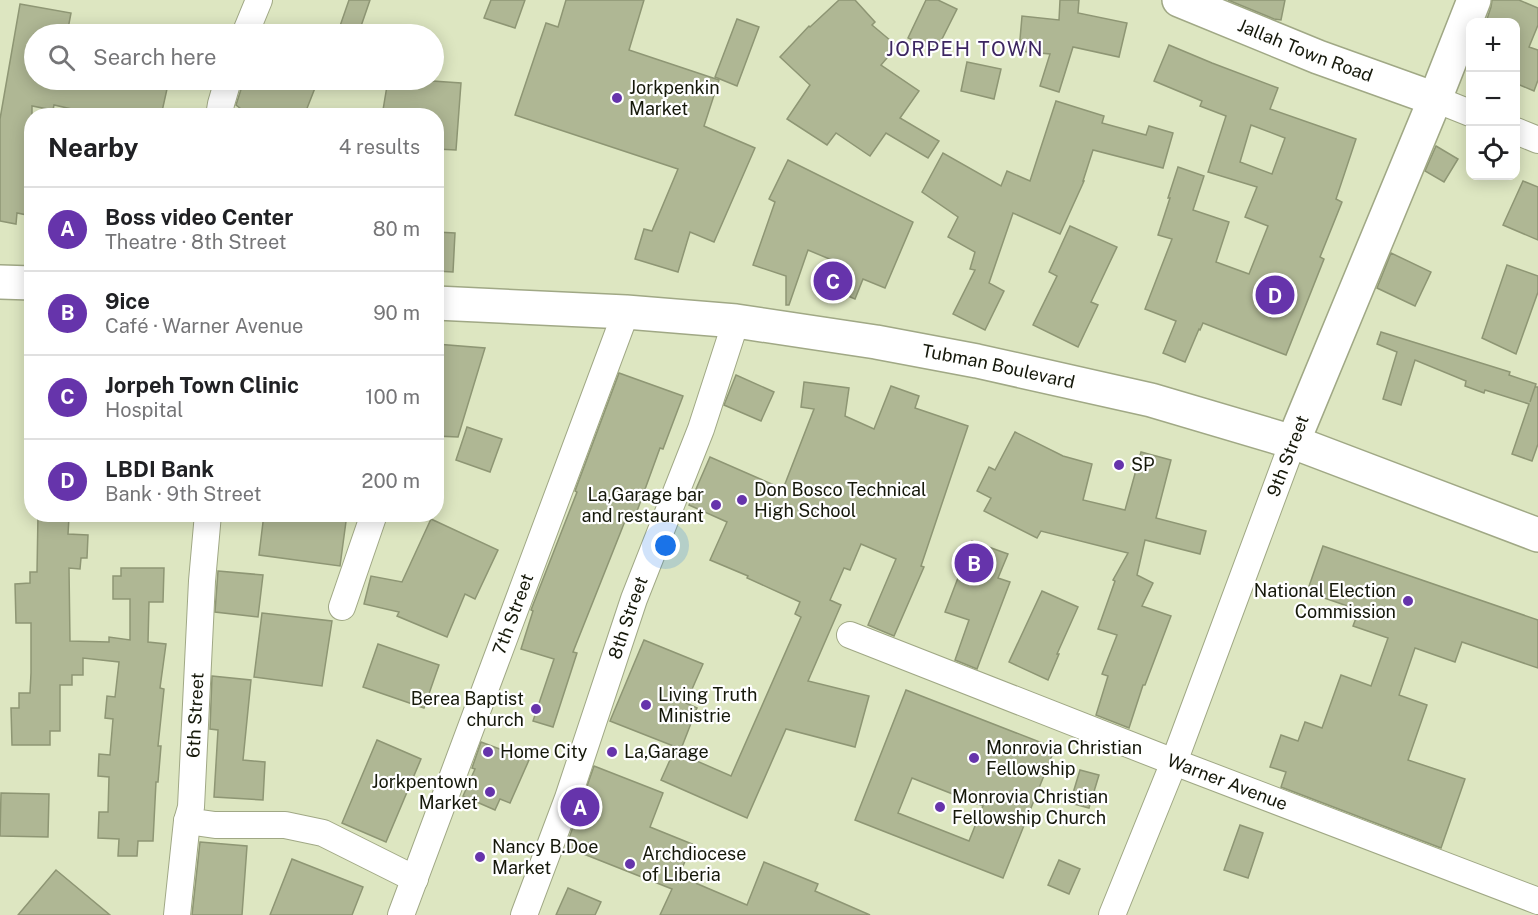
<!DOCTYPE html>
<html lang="en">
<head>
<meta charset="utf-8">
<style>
	body { margin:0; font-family:"Public Sans",sans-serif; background:#f2f2f2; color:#202124 }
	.controls { position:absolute; right:18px; top:18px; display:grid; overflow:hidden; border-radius:12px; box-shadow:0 3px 15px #0003 }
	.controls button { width:54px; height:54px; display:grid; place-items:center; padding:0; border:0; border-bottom:2px solid #e0e0e0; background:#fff; color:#202124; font:30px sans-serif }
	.you { position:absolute; left:666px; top:546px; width:21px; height:21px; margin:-15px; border:4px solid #fff; border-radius:50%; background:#1a73e8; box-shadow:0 0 0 9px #1a73e833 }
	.badge { display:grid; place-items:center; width:39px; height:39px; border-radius:50%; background:#6634ab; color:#fff; font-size:20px; font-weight:700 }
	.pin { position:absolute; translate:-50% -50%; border:3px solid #fff; box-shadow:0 2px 6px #0006 }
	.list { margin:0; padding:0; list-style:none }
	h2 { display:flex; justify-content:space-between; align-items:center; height:78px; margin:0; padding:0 24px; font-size:26px }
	h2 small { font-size:20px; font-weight:400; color:#757577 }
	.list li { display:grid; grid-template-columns:39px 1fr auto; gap:18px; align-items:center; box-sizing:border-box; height:84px; padding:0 24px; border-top:2px solid #e0e0e0 }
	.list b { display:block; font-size:22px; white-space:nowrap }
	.list p { margin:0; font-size:20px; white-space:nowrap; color:#757577 }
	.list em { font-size:20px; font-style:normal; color:#757577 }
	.icon { flex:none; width:33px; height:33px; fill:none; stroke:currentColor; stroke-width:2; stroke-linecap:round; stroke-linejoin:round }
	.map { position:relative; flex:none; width:1538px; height:915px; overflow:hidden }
	.search { position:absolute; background:#fff; box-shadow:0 3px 15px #0003; left:24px; top:24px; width:420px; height:66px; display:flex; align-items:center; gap:15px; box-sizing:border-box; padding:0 21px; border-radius:33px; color:#757577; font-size:22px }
	.panel { position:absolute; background:#fff; box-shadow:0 3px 15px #0003; left:24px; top:108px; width:420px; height:414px; border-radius:24px }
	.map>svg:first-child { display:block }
	.building { fill:#afb794; stroke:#8e9674; stroke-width:1.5; fill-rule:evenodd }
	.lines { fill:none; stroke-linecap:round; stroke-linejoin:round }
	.street-casing { stroke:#a0a885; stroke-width:28 }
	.secondary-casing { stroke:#a0a885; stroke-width:36 }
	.highway-casing { stroke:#a0a885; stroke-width:36 }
	.street { stroke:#fff; stroke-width:26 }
	.secondary { stroke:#fff; stroke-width:33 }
	.highway { stroke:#fff; stroke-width:33 }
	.poi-dot { fill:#6634ab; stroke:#fff; stroke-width:2 }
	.labels { text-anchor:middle; stroke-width:4.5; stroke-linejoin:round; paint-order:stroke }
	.street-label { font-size:18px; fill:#15180a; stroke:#fff }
	.poi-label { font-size:18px; fill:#15180a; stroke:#fff; text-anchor:start }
	.neighbourhood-label { font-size:20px; letter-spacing:1.5px; fill:#3c2661; stroke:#fff }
</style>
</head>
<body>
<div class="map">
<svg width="1538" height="915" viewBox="0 0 1538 915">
	<rect width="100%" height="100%" fill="#dde6c1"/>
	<g class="building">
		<path d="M349 0H370L359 32 340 26Z"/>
		<path d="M491 0H525L515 28 484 18Z"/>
		<path d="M566 0H644L629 50 719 80 704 126 755 148 714 242 690 232 678 272 635 259 644 229 652 231 678 169 515 115 546 23 558 27Z"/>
		<path d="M839 0H855L875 22 872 25 897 46 881 65 919 91 900 118 939 141 928 158 886 133 870 156 836 133 827 145 787 119 810 85 780 57 809 26 810 27Z"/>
		<path d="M926 0H938L957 9 936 51 908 38Z"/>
		<path d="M1060 0H1079L1078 13 1127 23 1119 57 1073 47 1059 92 1040 86 1050 54 1019 51 1022 16 1059 20Z"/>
		<path d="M1228 0H1285L1281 20 1274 19Z"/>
		<path d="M1492 0H1519L1538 8V25L1529 47 1538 50V80L1534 91 1515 83V22H1494L1487 19 1491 7Z"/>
		<path d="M20 4 71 13 67 34H34V80H169L161 116H102L54 105 53 110 32 106V216L17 213 16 224 0 221V119Z"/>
		<path d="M737 19 759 27 737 86 715 77Z"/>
		<path d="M1169 45 1212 63 1278 88 1270 109 1356 139 1336 199 1342 202 1320 257 1324 259 1286 355 1203 323 1200 330 1199 329 1185 362 1163 353 1176 321 1145 309 1172 239 1158 235 1170 198H1168L1178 167 1204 176 1193 210 1229 222 1216 262 1249 274 1268 226 1245 217 1257 187 1208 172 1226 116 1200 106 1202 101 1154 81ZM1251 125 1285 138 1272 174 1240 162Z"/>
		<path d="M967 62 1001 69 994 99 961 91Z"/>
		<path d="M244 80H295L315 88 304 116H250L236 105Z"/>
		<path d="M388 80H418L461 83 456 150 436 149V116H420L383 110Z"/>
		<path d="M1056 101 1104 116 1102 123 1146 135 1149 126 1173 133 1163 168 1093 150 1083 181H1084L1060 234 1013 213 989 283 1004 291 985 330 953 314 975 270 970 269 975 252 948 237 958 217 922 192 943 153 1001 186 1007 171 1030 181Z"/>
		<path d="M1436 146 1458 159 1444 182 1425 171Z"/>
		<path d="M788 160 913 222 885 288 863 279 855 299 829 288 839 263 808 250 789 305H786V276L753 265 775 202 769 199Z"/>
		<path d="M1523 181 1538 187V240L1503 225Z"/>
		<path d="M1070 226 1117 247 1091 302 1098 305 1078 347 1033 325 1057 276 1049 272Z"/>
		<path d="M436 232 455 233 453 272 436 271Z"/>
		<path d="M1391 253 1431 272 1415 306 1377 288Z"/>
		<path d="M1507 265 1538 276V292L1516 354 1482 338Z"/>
		<path d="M1381 332 1510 372 1509 375 1536 384 1530 402 1535 387H1538V444L1532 461 1512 454 1529 404 1485 390 1484 393 1465 386 1466 381 1415 360 1401 405 1383 399 1397 352 1377 344Z"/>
		<path d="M436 344 485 348 458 437 436 436Z"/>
		<path d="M619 373 683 396 663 449 660 448 636 514 629 511 573 652 577 653 553 727 533 721 554 659 521 649 533 611 531 610 577 492 575 491Z"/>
		<path d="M736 375 774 392 761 421 724 405Z"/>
		<path d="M804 382 849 388 845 416 874 429 891 386 919 396 915 408 968 426 921 566 924 567 894 636 868 625 896 559 861 544 850 570 844 568 830 600 841 605 808 681 869 696 855 747 786 729 747 818 661 780 674 751 731 776 801 617 795 614 800 602 747 578 748 576 710 560 727 522 689 505 710 457 783 489 814 409 801 407Z"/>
		<path d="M467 427 502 439 490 472 456 460Z"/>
		<path d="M1015 432 1063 456 1092 464 1083 500 1125 510 1141 452 1171 460 1156 518 1206 531 1200 554 1145 540 1137 575 1153 583 1142 606 1171 616 1145 685H1143L1129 728 1096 715 1108 676 1102 674 1117 635 1098 629 1115 581 1113 580 1128 553 1041 531 1037 538 984 511 991 498 977 491 989 467 995 470Z"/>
		<path d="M38 514H62V517H69L68 534 88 535 87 558H81L80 569 69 568 70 641 109 642V637L130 640V599H113V576H121V568H164L163 602H149L148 642 166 644 160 688 164 689 158 746H161L158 782H156L153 841H138L137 856H118L119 839 98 838 99 812H108L109 777 98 776 99 754 110 755 113 719 105 718 107 696 115 697 119 662 83 658V675H72V685H60V731H50V745H12L11 708H19V693H30L31 673V623H16L15 584 30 583V572H37Z"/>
		<path d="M264 514H347L340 566 259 555Z"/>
		<path d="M431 519 498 550 475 599 465 594 447 637 397 616 399 612 364 604 371 576 402 582Z"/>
		<path d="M972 541 1008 554 998 578 1010 582 977 669 955 660 969 620 945 612Z"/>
		<path d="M1323 546 1538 620V668L1462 642 1455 662 1415 648 1399 695 1427 705 1408 760 1465 779 1441 848 1281 787 1286 772 1270 767 1281 735 1298 741 1305 722 1322 728 1341 675 1371 686 1388 638 1353 626 1359 610 1307 592Z"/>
		<path d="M218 571 263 575 258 617 215 612Z"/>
		<path d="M1042 591 1078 607 1057 654H1059L1048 680 1009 662Z"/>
		<path d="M262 613 332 621 322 686 254 677Z"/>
		<path d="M644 640 703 664 686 703 697 708 681 749 610 721Z"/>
		<path d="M378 644 439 665 424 708 363 687Z"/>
		<path d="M212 676 251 680 243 760 265 762 263 800 214 797 218 730 210 729Z"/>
		<path d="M906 690 1055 748 1003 878 855 820ZM912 778 983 806 969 841 898 813Z"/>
		<path d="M377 740 421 759 386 842 342 823Z"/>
		<path d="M481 742 529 760 510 803 500 799 495 810 463 796 475 769 472 768Z"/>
		<path d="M594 766 663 793 650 827 692 844 679 876 747 905 764 862 818 884 815 891 870 915H660L672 889 566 847Z"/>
		<path d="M1080 770 1099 775 1089 808 1070 803Z"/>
		<path d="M1 793 49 794 48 837 0 836Z"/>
		<path d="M1240 825 1263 833 1248 878 1224 870Z"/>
		<path d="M200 842 247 846 242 915H192Z"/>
		<path d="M292 859 363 887 352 915H270Z"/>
		<path d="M1059 860 1080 869 1069 894 1048 885Z"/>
		<path d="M56 870 110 915H18Z"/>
		<path d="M568 888 601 902 595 915H556Z"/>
	</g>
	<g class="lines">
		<g class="street-casing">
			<g id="street">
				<path d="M245 34 259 0"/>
				<path d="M1435 99 1470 113"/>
				<path d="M219 116 221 104 228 80"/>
				<path d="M1516 131 1538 140"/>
				<path d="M342 607 374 514"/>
				<path id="s1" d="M850 635 1174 762 1538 901"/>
				<path d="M187 821 215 825H285L323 833 415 879"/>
				<path id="s2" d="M177 915 187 821 191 807 202 581 208 514"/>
				<path id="s3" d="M401 915 626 312"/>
				<path id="s4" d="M524 915 568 798 634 599 701 429 736 321"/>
				<path d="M1112 915 1174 762 1293 442"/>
			</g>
		</g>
		<g class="secondary-casing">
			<g id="secondary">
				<path id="s5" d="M1179 0 1318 57 1435 99"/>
				<path d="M1293 442 1435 99 1474 0"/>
			</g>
		</g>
		<g class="highway-casing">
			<g id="highway">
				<path d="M0 282 32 283"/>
				<path id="s6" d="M436 303 626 312 736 321 876 342 977 361 1151 400 1293 442 1538 535"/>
			</g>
		</g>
		<use href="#street" class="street"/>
		<use href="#secondary" class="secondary"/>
		<use href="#highway" class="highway"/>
	</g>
	<g class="poi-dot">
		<circle cx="617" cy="98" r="6"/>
		<circle cx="1119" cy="465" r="6"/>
		<circle cx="742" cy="500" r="6"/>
		<circle cx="716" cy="505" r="6"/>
		<circle cx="1408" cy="601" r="6"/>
		<circle cx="646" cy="705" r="6"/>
		<circle cx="536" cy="709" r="6"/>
		<circle cx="488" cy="752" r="6"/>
		<circle cx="612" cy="752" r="6"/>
		<circle cx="974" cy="758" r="6"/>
		<circle cx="490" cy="792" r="6"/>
		<circle cx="940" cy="807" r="6"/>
		<circle cx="480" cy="857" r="6"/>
		<circle cx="630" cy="864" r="6"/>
	</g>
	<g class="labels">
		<g class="street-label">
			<text dy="6" stroke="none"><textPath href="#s5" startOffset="136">Jallah Town Road</textPath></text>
			<text dy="6" stroke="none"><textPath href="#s6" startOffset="567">Tubman Boulevard</textPath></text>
			<text transform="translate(1288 456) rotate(-69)" y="6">9th Street</text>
			<text dy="6" stroke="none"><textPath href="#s3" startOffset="321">7th Street</textPath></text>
			<text dy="6" stroke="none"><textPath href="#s4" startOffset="315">8th Street</textPath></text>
			<text dy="6" stroke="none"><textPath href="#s2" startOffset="201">6th Street</textPath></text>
			<text dy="6" stroke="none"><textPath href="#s1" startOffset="405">Warner Avenue</textPath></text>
		</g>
		<g class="poi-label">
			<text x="629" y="94">Jorkpenkin<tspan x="629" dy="21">Market</tspan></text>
			<text x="1131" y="471">SP</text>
			<text x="754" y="496">Don Bosco Technical<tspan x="754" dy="21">High School</tspan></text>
			<text x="704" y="501" text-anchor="end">La,Garage bar<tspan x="704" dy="21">and restaurant</tspan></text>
			<text x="1396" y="597" text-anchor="end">National Election<tspan x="1396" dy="21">Commission</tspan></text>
			<text x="658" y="701">Living Truth<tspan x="658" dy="21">Ministrie</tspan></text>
			<text x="524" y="705" text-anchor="end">Berea Baptist<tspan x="524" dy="21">church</tspan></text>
			<text x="986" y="754">Monrovia Christian<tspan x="986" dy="21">Fellowship</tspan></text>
			<text x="500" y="758">Home City</text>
			<text x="624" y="758">La,Garage</text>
			<text x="478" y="788" text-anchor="end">Jorkpentown<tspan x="478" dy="21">Market</tspan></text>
			<text x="952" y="803">Monrovia Christian<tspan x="952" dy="21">Fellowship Church</tspan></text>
			<text x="492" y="853">Nancy B.Doe<tspan x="492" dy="21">Market</tspan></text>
			<text x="642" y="860">Archdiocese<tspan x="642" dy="21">of Liberia</tspan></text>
		</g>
		<g class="neighbourhood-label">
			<text x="965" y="56">JORPEH TOWN</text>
		</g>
	</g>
</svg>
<div class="controls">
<button>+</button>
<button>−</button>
<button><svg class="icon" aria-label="locate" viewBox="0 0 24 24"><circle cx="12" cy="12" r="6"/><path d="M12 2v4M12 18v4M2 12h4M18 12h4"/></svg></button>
</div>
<div class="you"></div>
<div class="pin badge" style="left:580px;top:807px">A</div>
<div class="pin badge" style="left:974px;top:563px">B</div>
<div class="pin badge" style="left:833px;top:281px">C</div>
<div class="pin badge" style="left:1275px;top:295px">D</div>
<div class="search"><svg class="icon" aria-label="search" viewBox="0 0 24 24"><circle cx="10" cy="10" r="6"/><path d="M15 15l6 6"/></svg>Search here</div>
<section class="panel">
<h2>Nearby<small>4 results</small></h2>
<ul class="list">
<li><span class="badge">A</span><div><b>Boss video Center</b><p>Theatre · 8th Street</p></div><em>80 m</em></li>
<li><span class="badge">B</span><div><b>9ice</b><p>Café · Warner Avenue</p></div><em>90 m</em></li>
<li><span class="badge">C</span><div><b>Jorpeh Town Clinic</b><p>Hospital</p></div><em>100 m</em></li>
<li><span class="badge">D</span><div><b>LBDI Bank</b><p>Bank · 9th Street</p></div><em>200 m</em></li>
</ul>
</section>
</div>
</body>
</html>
